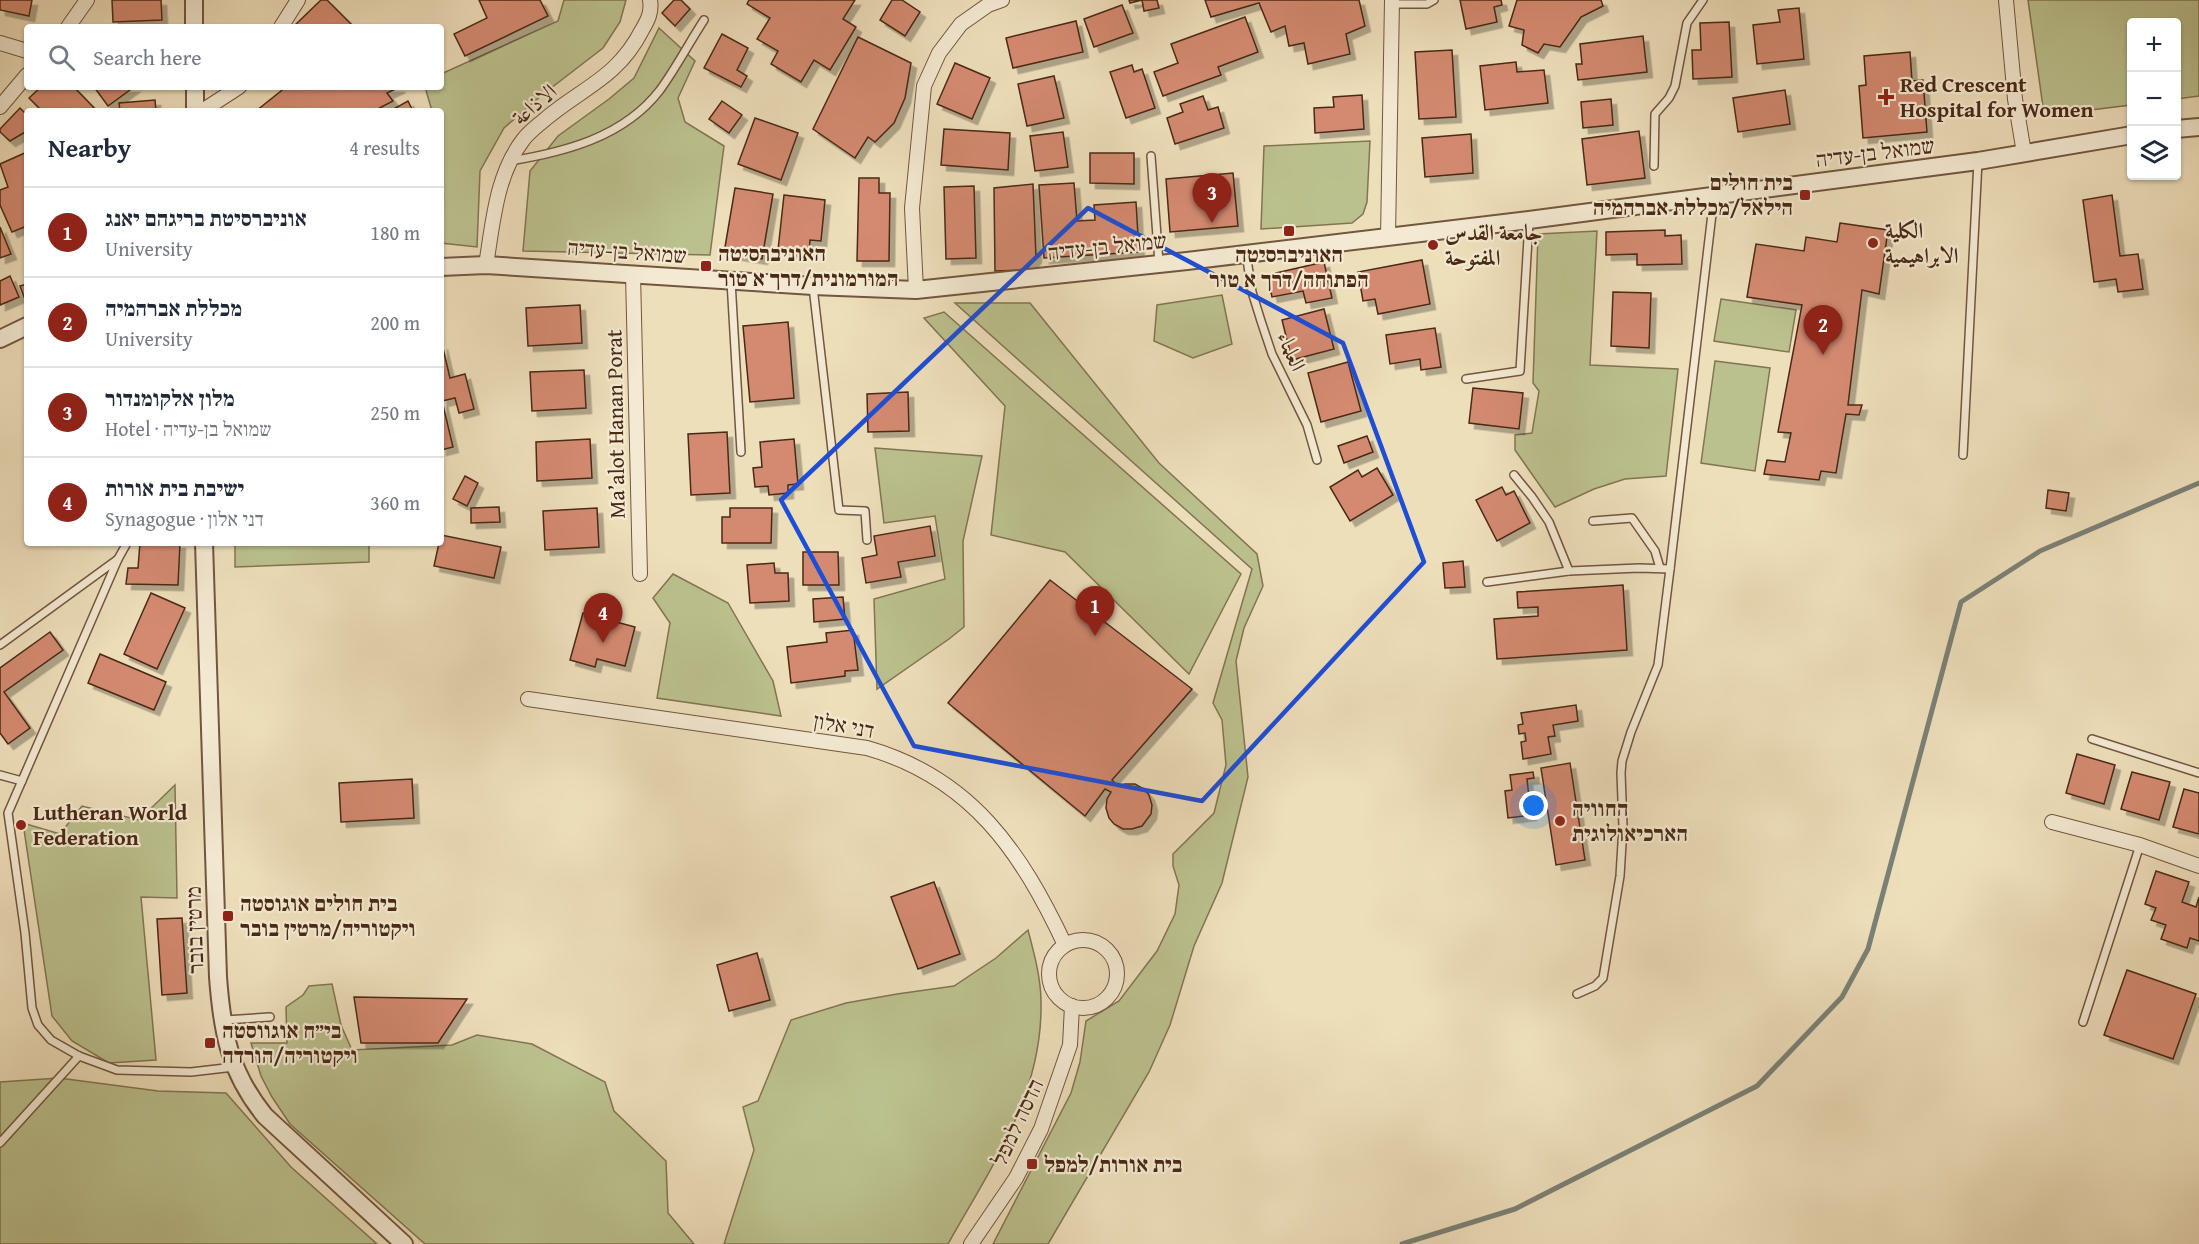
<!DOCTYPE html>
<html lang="en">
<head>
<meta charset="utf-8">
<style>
	body { margin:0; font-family:"Gentium Book Plus",Amiri,"Frank Ruhl Libre",serif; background:#f2f2f3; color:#1f2937 }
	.controls { position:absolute; right:18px; top:18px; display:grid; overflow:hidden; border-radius:6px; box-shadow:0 2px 4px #0004 }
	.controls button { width:54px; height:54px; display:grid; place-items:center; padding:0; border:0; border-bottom:2px solid #e0e1e3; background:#fff; color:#1f2937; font:30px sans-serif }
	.you { position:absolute; left:1534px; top:806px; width:21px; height:21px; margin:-15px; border:4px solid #fff; border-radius:50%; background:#1a73e8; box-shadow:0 0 0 9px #1a73e833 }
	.badge { display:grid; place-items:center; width:39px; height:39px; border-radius:50%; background:#8f2418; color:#fff; font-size:20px; font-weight:700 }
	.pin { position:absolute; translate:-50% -50px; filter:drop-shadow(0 2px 3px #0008) }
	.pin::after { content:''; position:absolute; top:32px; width:21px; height:18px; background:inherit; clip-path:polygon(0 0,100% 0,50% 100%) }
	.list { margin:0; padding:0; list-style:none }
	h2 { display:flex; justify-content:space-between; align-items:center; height:78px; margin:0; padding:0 24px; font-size:26px }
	h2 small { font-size:20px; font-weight:400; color:#747a83 }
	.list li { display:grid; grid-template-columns:39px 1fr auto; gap:18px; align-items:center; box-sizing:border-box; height:90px; padding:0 24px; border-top:2px solid #e0e1e3 }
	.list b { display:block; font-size:22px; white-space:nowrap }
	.list p { margin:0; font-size:20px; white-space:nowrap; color:#747a83 }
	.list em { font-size:20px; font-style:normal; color:#747a83 }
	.icon { flex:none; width:33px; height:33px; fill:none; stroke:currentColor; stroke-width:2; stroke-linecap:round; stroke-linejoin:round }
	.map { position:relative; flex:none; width:2199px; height:1244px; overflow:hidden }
	.search { position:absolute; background:#fff; box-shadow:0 2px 4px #0004; left:24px; top:24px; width:420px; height:66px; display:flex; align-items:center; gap:15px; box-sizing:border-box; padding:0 21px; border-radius:6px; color:#747a83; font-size:22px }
	.panel { position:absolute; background:#fff; box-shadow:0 2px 4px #0004; left:24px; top:108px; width:420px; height:438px; border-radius:6px }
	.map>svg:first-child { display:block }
	.green { fill:#bbc18e; stroke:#827552; stroke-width:1.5 }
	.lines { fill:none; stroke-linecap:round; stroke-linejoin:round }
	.stream { stroke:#7b8177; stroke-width:5 }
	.building { fill:#d48a71; stroke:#492915; stroke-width:1.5; filter:url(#shadow) }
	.service-casing { stroke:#72563e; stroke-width:10 }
	.minor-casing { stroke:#72563e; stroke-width:16 }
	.tertiary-casing { stroke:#72563e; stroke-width:20 }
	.service { stroke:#f4ead3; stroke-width:7 }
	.minor { stroke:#f4ead3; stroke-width:14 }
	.tertiary { stroke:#f4ead3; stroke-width:16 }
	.marked { fill:none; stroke:#1d4ed8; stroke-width:4.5; stroke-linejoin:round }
	.poi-dot { fill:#8f2418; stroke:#f4ead3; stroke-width:2 }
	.labels { text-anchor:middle; stroke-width:4.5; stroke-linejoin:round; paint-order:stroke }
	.poi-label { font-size:22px; font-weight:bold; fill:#492915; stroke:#f4ead3; text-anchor:start }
	.street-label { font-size:22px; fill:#492915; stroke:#f4ead3 }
</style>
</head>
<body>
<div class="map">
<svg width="2199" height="1244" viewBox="0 0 2199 1244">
	<defs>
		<filter id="shadow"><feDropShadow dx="5.5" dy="5.5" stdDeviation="0" flood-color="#0004"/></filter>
	</defs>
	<rect width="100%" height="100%" fill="#eedfbb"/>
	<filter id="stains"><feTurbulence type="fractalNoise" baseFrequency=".00333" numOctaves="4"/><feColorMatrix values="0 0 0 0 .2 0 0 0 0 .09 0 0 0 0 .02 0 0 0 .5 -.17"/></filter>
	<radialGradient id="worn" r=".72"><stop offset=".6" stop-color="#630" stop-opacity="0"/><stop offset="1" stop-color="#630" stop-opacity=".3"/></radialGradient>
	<g class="green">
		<path d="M564 0H626L620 22 603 48 542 95 504 128 480 171 477 247 441 243V111H432L425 87H441V74L558 21Z"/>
		<path d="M2028 0H2199V96L2177 99 2176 22H2132L2131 105 2050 115 2043 107Z"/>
		<path d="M659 28 695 61 678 98 685 122 724 146 710 255 523 251 530 171 558 136 609 99 634 78Z"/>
		<path d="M1370 141 1367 202 1363 214 1352 223 1261 229 1264 146Z"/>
		<path d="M1597 231 1590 365 1678 369 1666 476 1625 479 1594 489 1555 507 1515 450V435L1532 433 1539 391 1533 383 1538 234Z"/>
		<path d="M1222 295 1232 344 1193 358 1154 341 1157 305Z"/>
		<path d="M1721 299 1796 310 1789 352 1714 341Z"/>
		<path d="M955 303H1030L1159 463 1257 554 1263 586 1244 628 1236 661 1248 777 1222 883 1194 946 1170 1025 1149 1072 1048 1244H993L1071 1093 1080 1062 1086 1021 1119 1001 1157 951 1175 914 1179 885 1173 866V854L1214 813 1226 765 1222 720 1213 703 1252 569Z"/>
		<path d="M944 312 1241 574 1189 674 1065 552 991 535 1005 406 924 318Z"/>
		<path d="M1715 361 1770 368 1755 471 1701 463Z"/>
		<path d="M875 448 982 456 963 541 964 627 949 639 877 689 874 599 945 579 935 516 884 523Z"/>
		<path d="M235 543H369V562L235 567Z"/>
		<path d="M673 574 728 603 773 681 781 716 657 698 670 623 653 598Z"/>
		<path d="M175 785 177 898 141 897 156 1060 109 1063 72 1041 52 1016 23 823 60 834 82 806 139 820Z"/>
		<path d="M1028 930C1034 953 1041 978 1041 1002 1043 1094 991 1167 948 1244H724L754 1150 743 1107 758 1101 791 1020 846 1003 897 994 954 986 996 958Z"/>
		<path d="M332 984 341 1025 352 1050 452 1045 477 1035 532 1044 605 1082 614 1111 666 1161 668 1213 694 1244H425L290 1124 272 1097 261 1076 251 1043H287L286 1007 303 995 309 986Z"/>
		<path d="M59 1078 158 1091 226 1093 291 1167 377 1244H0V1082Z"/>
	</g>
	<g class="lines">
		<path class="stream" d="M1402 1244 1515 1209 1757 1086 1842 997 1868 949 1961 602 2040 551 2199 483"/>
	</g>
	<g class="building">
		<path d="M0 0H32L29 16 0 10Z"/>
		<path d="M112 0H161L162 20 113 22Z"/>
		<path d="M321 0H327L354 27H293Z"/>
		<path d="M479 0H540L548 16 465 56 454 34 487 18Z"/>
		<path d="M674 0H681L690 9 675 26 662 13Z"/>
		<path d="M749 0H855L843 19 856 27 830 70 814 60 801 82 771 64 778 51 757 39 770 18 747 4Z"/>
		<path d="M892 0H902L920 12 905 36 880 20Z"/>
		<path d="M1129 0H1157L1159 8 1144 11 1142 0 1130 3Z"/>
		<path d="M1205 0H1359L1365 26 1346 34 1350 54 1308 64 1304 43 1289 46 1285 26 1271 32 1259 3 1211 17Z"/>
		<path d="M1460 0H1501L1502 5 1494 7 1497 22 1466 29Z"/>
		<path d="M1517 0H1601L1603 6 1581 17 1560 47 1544 44 1538 53 1522 45 1524 30 1509 26Z"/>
		<path d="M1122 5 1133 33 1094 47 1084 19Z"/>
		<path d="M1799 8 1804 59 1757 64 1753 25 1780 22 1778 10Z"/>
		<path d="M1245 17 1258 52 1218 67 1221 75 1163 96 1154 72 1178 63 1171 44Z"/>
		<path d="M1076 21 1083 52 1013 68 1006 38Z"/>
		<path d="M1729 22 1732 77 1693 79 1692 50H1701L1700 23Z"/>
		<path d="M722 34 748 48 737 70 747 76 741 87 704 68Z"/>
		<path d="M1643 36 1647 72 1578 80 1576 64H1582L1580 44Z"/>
		<path d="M858 37 911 63 905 98 894 123 875 142 868 137 855 158 813 129Z"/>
		<path d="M1452 50 1456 117 1419 119 1415 52Z"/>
		<path d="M1910 52 1912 81 1923 80 1927 132 1863 138 1859 86 1866 85 1864 56Z"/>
		<path d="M1516 62 1517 72 1544 70 1548 103 1485 110 1480 66Z"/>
		<path d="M955 63 990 78 972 119 937 104Z"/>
		<path d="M1132 65 1134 72 1142 69 1155 108 1126 118 1110 72Z"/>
		<path d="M1054 76 1064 118 1027 126 1018 84Z"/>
		<path d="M41 87H74L97 111H42L29 98Z"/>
		<path d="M94 87H134L108 106Z"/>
		<path d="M286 87H400L387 93 393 101 374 111H256Z"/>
		<path d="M1785 90 1790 124 1738 132 1733 98Z"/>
		<path d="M1362 95 1364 129 1315 133 1314 108 1334 107 1333 97Z"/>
		<path d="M1203 96 1208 110 1218 107 1224 128 1175 144 1167 118 1183 112 1180 104Z"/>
		<path d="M1611 99 1613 125 1583 128 1581 102Z"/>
		<path d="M155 100 156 111H120L119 103Z"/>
		<path d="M408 101 413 111H390Z"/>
		<path d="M722 101 742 115 729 133 709 119Z"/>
		<path d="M20 108 27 115V131L10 141 0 132V129Z"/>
		<path d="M755 118 798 133 781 180 738 164Z"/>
		<path d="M944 129 1010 133 1008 170 941 165Z"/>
		<path d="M1639 131 1645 178 1587 185 1582 139Z"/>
		<path d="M1063 132 1068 167 1035 171 1030 136Z"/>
		<path d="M1471 134 1473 173 1425 177 1422 138Z"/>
		<path d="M27 152V226L12 232 0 205V190L8 187 0 164Z"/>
		<path d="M1090 153H1134V184L1090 183Z"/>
		<path d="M1233 173 1238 226 1170 232 1166 179Z"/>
		<path d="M859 178H879V193H890L889 261H857Z"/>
		<path d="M1074 183 1077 221 1095 220 1094 205 1136 202 1139 252 1044 258 1039 185Z"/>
		<path d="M1033 184 1036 257 1026 270 995 271 994 188Z"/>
		<path d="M974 186 976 258 946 259 944 187Z"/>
		<path d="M735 188 773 194 762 259 724 253Z"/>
		<path d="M784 195 825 200 821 241 810 240 809 254 778 250Z"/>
		<path d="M2112 195 2120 256 2138 254 2143 289 2118 292 2116 279 2094 282 2083 200Z"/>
		<path d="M1840 223 1888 230 1879 294 1862 290 1848 405H1862L1859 415 1846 414 1836 473 1821 471 1819 480 1764 474 1767 460 1785 462 1791 433 1778 432 1802 305 1747 297 1756 244 1804 251 1806 237 1837 242Z"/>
		<path d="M0 227 11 254 0 258Z"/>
		<path d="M1665 230V236L1681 235 1682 264 1637 265V254L1606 255V232Z"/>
		<path d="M1422 260 1430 304 1378 314 1375 299 1363 301 1358 272Z"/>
		<path d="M1324 262 1332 298 1306 303 1303 291 1272 297 1267 275Z"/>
		<path d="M10 276 19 297 0 305V281Z"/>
		<path d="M27 284V305L20 286Z"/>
		<path d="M1613 292 1651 293 1649 348 1611 346Z"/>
		<path d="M580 305 582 343 528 346 526 308Z"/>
		<path d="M1324 309 1334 349 1292 360 1282 320Z"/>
		<path d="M788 322 794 398 750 402 743 326Z"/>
		<path d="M1435 328 1441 367 1421 370 1420 359 1390 364 1386 335Z"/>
		<path d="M442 344 450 378 465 374 474 409 459 413 455 398 442 401 453 447 441 450Z"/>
		<path d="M1348 362 1361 411 1321 422 1308 373Z"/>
		<path d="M584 370 586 408 532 411 530 372Z"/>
		<path d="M1473 388 1523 393 1519 429 1469 423Z"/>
		<path d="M908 392 909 431 868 432 867 394Z"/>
		<path d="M727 432 730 493 691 495 688 434Z"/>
		<path d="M1367 436 1373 452 1344 463 1338 446Z"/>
		<path d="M590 439 592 478 537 481 536 442Z"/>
		<path d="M794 439 798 484 788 485V493L769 495 768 486 755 487 753 468 762 467 760 442Z"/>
		<path d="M1377 468 1393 495 1350 521 1330 487 1358 470 1362 477Z"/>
		<path d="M465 476 478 483 467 506 453 499Z"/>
		<path d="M1502 487 1506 495 1514 491 1530 523 1497 541 1476 500Z"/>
		<path d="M2048 490 2069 493 2066 511 2046 508Z"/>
		<path d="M499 507 500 522 471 523V508Z"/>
		<path d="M597 508 599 547 545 550 543 511Z"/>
		<path d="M730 508H772L771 543H722V517H730Z"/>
		<path d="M930 526 935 556 898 562 901 577 866 583 862 558 877 555 874 536Z"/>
		<path d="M441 535 501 547 494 578 434 566 439 543H441Z"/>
		<path d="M140 543H180L178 585 126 584 128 568H138Z"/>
		<path d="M803 552H838L839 585H803Z"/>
		<path d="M1463 561 1465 587 1445 588 1443 563Z"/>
		<path d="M774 563 775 573H788L789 601 750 603 747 565Z"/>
		<path d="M1050 580 1192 689 1112 780 1118 786 1125 784H1135L1144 789 1149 795 1152 805 1151 814 1142 826 1132 829H1123L1114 824 1109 818 1106 808 1107 799 1111 792 1105 789 1085 816 948 703Z"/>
		<path d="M1623 585 1627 650 1497 659 1494 619 1538 616V607L1518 608 1517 592Z"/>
		<path d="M151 593 185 608 157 669 124 654Z"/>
		<path d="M843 597 845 619 814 622 813 599Z"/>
		<path d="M583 613 635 627 625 666 597 659 595 667 570 660Z"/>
		<path d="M853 630 858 670 845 671V676L791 683 787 647 827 642 826 633Z"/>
		<path d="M50 632 63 650 4 692 30 728 8 744 0 733V668Z"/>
		<path d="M100 654 166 682 154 710 88 683Z"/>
		<path d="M1576 705 1578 721 1553 725 1555 736 1548 737 1551 754 1523 759 1521 742 1526 741 1525 733 1519 734 1518 725 1523 724 1521 713Z"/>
		<path d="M2077 754 2115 765 2104 804 2066 793Z"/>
		<path d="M1570 763 1585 860 1556 865 1541 768Z"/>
		<path d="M1533 772 1534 778 1527 779 1531 815 1508 818 1505 791 1512 790 1510 775Z"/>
		<path d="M2132 772 2170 782 2159 820 2121 809Z"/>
		<path d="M412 779 414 818 341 822 339 783Z"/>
		<path d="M2184 789 2199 793V834L2173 827Z"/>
		<path d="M2156 871 2189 882 2182 902 2196 907 2199 897V941L2190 938 2187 948 2161 939 2166 925 2151 920 2156 908 2145 904Z"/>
		<path d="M934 882 960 954 918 969 891 897Z"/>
		<path d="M182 918 187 993 162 995 157 919Z"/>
		<path d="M757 953 770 1000 729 1011 717 965Z"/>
		<path d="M2127 970 2196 994 2173 1059 2104 1035Z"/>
		<path d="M354 997 467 999 438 1043H361Z"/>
	</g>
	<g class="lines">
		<g class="service-casing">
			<g id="service">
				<path d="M1392 4H1427L1434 0"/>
				<path d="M1151 156 1159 263"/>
				<path d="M510 161C565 152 624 137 660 90 676 68 689 43 704 20"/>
				<path d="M1654 166 1655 114 1669 98 1675 86 1687 23 1703 0"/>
				<path d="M1246 253 1252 292 1261 321 1272 354 1307 425 1317 460"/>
				<path d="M731 281 741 452"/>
				<path d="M813 287 839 510 865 511 867 540"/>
				<path d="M1466 379 1520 371 1529 222"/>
				<path d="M1963 455 1978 161"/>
				<path d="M1514 475 1532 497 1549 522 1569 571"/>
				<path d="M1593 521 1632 518 1655 551 1660 568"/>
				<path d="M118 559 8 813 25 933 32 1008 38 1025 51 1040 79 1056 117 1070 191 1072 234 1067"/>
				<path d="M1487 582 1569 571 1639 568 1670 569 1714 197"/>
				<path d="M0 645 118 559 127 543"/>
				<path d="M2092 739 2199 773"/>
				<path d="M0 775 22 781"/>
				<path d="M1577 994 1595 986 1603 978 1620 876 1623 827 1621 773 1622 761 1631 732 1658 665 1670 569"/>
				<path d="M225 1020 270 1017"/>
				<path d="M2083 1022 2140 845"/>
				<path d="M0 1143 79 1056"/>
			</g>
		</g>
		<g class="minor-casing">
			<g id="minor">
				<path d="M2006 0 2015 99 2024 153"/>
				<path d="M68 27 87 0"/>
				<path d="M281 27 298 0"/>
				<path d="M0 43 27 51"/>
				<path d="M0 107 27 75"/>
				<path d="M202 111 239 87"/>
				<path d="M1388 237 1392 0"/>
				<path d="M486 265C493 223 496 175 523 140 528 133 536 127 543 121 581 88 617 79 642 30 648 20 652 12 650 0"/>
				<path d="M633 274 640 574"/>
				<path d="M916 290 912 208 924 86 939 53 961 24 988 5 1002 0"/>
				<path d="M528 699 867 748C972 778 1021 852 1065 945"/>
				<path d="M2052 822 2140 845 2199 866"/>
				<circle cx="1083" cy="974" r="34"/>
				<path d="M971 1244 1016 1178 1041 1129 1070 1045 1072 1006"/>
			</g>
		</g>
		<g class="tertiary-casing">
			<g id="tertiary">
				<path d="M194 0V27"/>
				<path d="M195 87V111"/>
				<path d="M2176 129 2199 127"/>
				<path d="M441 267 486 265 813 286 916 290 1187 261 1529 220 1978 161 2132 135"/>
				<path d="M0 339 27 326"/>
				<path d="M204 543 218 977C222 1031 229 1072 265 1116L404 1244"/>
			</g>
		</g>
		<use href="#service" class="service"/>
		<use href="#minor" class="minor"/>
		<use href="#tertiary" class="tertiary"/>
	</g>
	<path class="marked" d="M1088 208 1343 343 1424 562 1202 801 914 746 781 500Z"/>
	<g class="poi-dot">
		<path d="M1883 88h6v6h6v6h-6v6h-6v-6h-6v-6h6z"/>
		<rect x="1799" y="189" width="12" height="12" rx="3"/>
		<rect x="1283" y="225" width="12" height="12" rx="3"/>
		<circle cx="1873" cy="243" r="6"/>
		<circle cx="1433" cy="245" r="6"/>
		<rect x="700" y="260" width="12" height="12" rx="3"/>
		<circle cx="1560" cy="821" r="6"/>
		<circle cx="21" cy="825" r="6"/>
		<rect x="222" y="910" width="12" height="12" rx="3"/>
		<rect x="204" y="1037" width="12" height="12" rx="3"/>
		<rect x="1026" y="1158" width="12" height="12" rx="3"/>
	</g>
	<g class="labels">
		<g class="poi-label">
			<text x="1900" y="92">Red Crescent<tspan x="1900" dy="25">Hospital for Women</tspan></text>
			<text x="1793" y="190" text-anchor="end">בית חולים<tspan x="1793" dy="25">הילאל/מכללת אברהמיה</tspan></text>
			<text x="1885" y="238">الكلية<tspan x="1885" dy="25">الابراهيمية</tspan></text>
			<text x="1445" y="240">جامعة القدس<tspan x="1445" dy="25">المفتوحة</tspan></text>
			<text x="718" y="261">האוניברסיטה<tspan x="718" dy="25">המורמונית/דרך א טור</tspan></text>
			<text x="1289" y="262" text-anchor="middle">האוניברסיטה<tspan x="1289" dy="25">הפתוחה/דרך א טור</tspan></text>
			<text x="1572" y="816">החוויה<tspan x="1572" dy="25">הארכיאולוגית</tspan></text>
			<text x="33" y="820">Lutheran World<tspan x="33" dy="25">Federation</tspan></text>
			<text x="240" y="911">בית חולים אוגוסטה<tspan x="240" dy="25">ויקטוריה/מרטין בובר</tspan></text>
			<text x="222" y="1038">בי״ח אוגווסטה<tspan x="222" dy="25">ויקטוריה/הורדה</tspan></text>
			<text x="1044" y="1172">בית אורות/למפל</text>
		</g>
		<g class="street-label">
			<text transform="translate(534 104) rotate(-40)" y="8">الاذاعة</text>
			<text transform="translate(1875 152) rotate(-7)" y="8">שמואל בן-עדיה</text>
			<text transform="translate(1107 246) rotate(-6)" y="8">שמואל בן-עדיה</text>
			<text transform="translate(627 251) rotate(4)" y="8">שמואל בן-עדיה</text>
			<text transform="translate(1292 351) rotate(67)" y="8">العلماء</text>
			<text transform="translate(615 424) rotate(-91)" y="8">Ma’alot Hanan Porat</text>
			<text transform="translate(844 725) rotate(10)" y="8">דני אלון</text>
			<text transform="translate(194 930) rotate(-92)" y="8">מרטין בובר</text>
			<text transform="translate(1017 1122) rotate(-65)" y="8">הדסה למפל</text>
		</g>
	</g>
	<rect width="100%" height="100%" filter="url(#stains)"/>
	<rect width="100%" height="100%" fill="url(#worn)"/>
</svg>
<div class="controls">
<button>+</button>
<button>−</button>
<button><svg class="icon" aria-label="layers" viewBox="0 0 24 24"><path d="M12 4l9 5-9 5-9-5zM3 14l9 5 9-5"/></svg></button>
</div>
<div class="you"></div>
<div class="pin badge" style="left:1095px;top:636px">1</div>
<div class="pin badge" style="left:1823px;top:355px">2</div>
<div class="pin badge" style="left:1212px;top:223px">3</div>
<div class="pin badge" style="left:603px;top:643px">4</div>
<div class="search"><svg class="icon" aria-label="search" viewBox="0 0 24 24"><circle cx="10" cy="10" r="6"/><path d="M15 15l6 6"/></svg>Search here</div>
<section class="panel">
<h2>Nearby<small>4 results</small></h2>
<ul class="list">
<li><span class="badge">1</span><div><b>אוניברסיטת בריגהם יאנג</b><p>University</p></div><em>180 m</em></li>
<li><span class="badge">2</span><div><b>מכללת אברהמיה</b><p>University</p></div><em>200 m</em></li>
<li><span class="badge">3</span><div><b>מלון אלקומנדור</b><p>Hotel · שמואל בן-עדיה</p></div><em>250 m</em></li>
<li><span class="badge">4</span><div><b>ישיבת בית אורות</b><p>Synagogue · דני אלון</p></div><em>360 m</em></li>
</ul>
</section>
</div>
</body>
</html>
